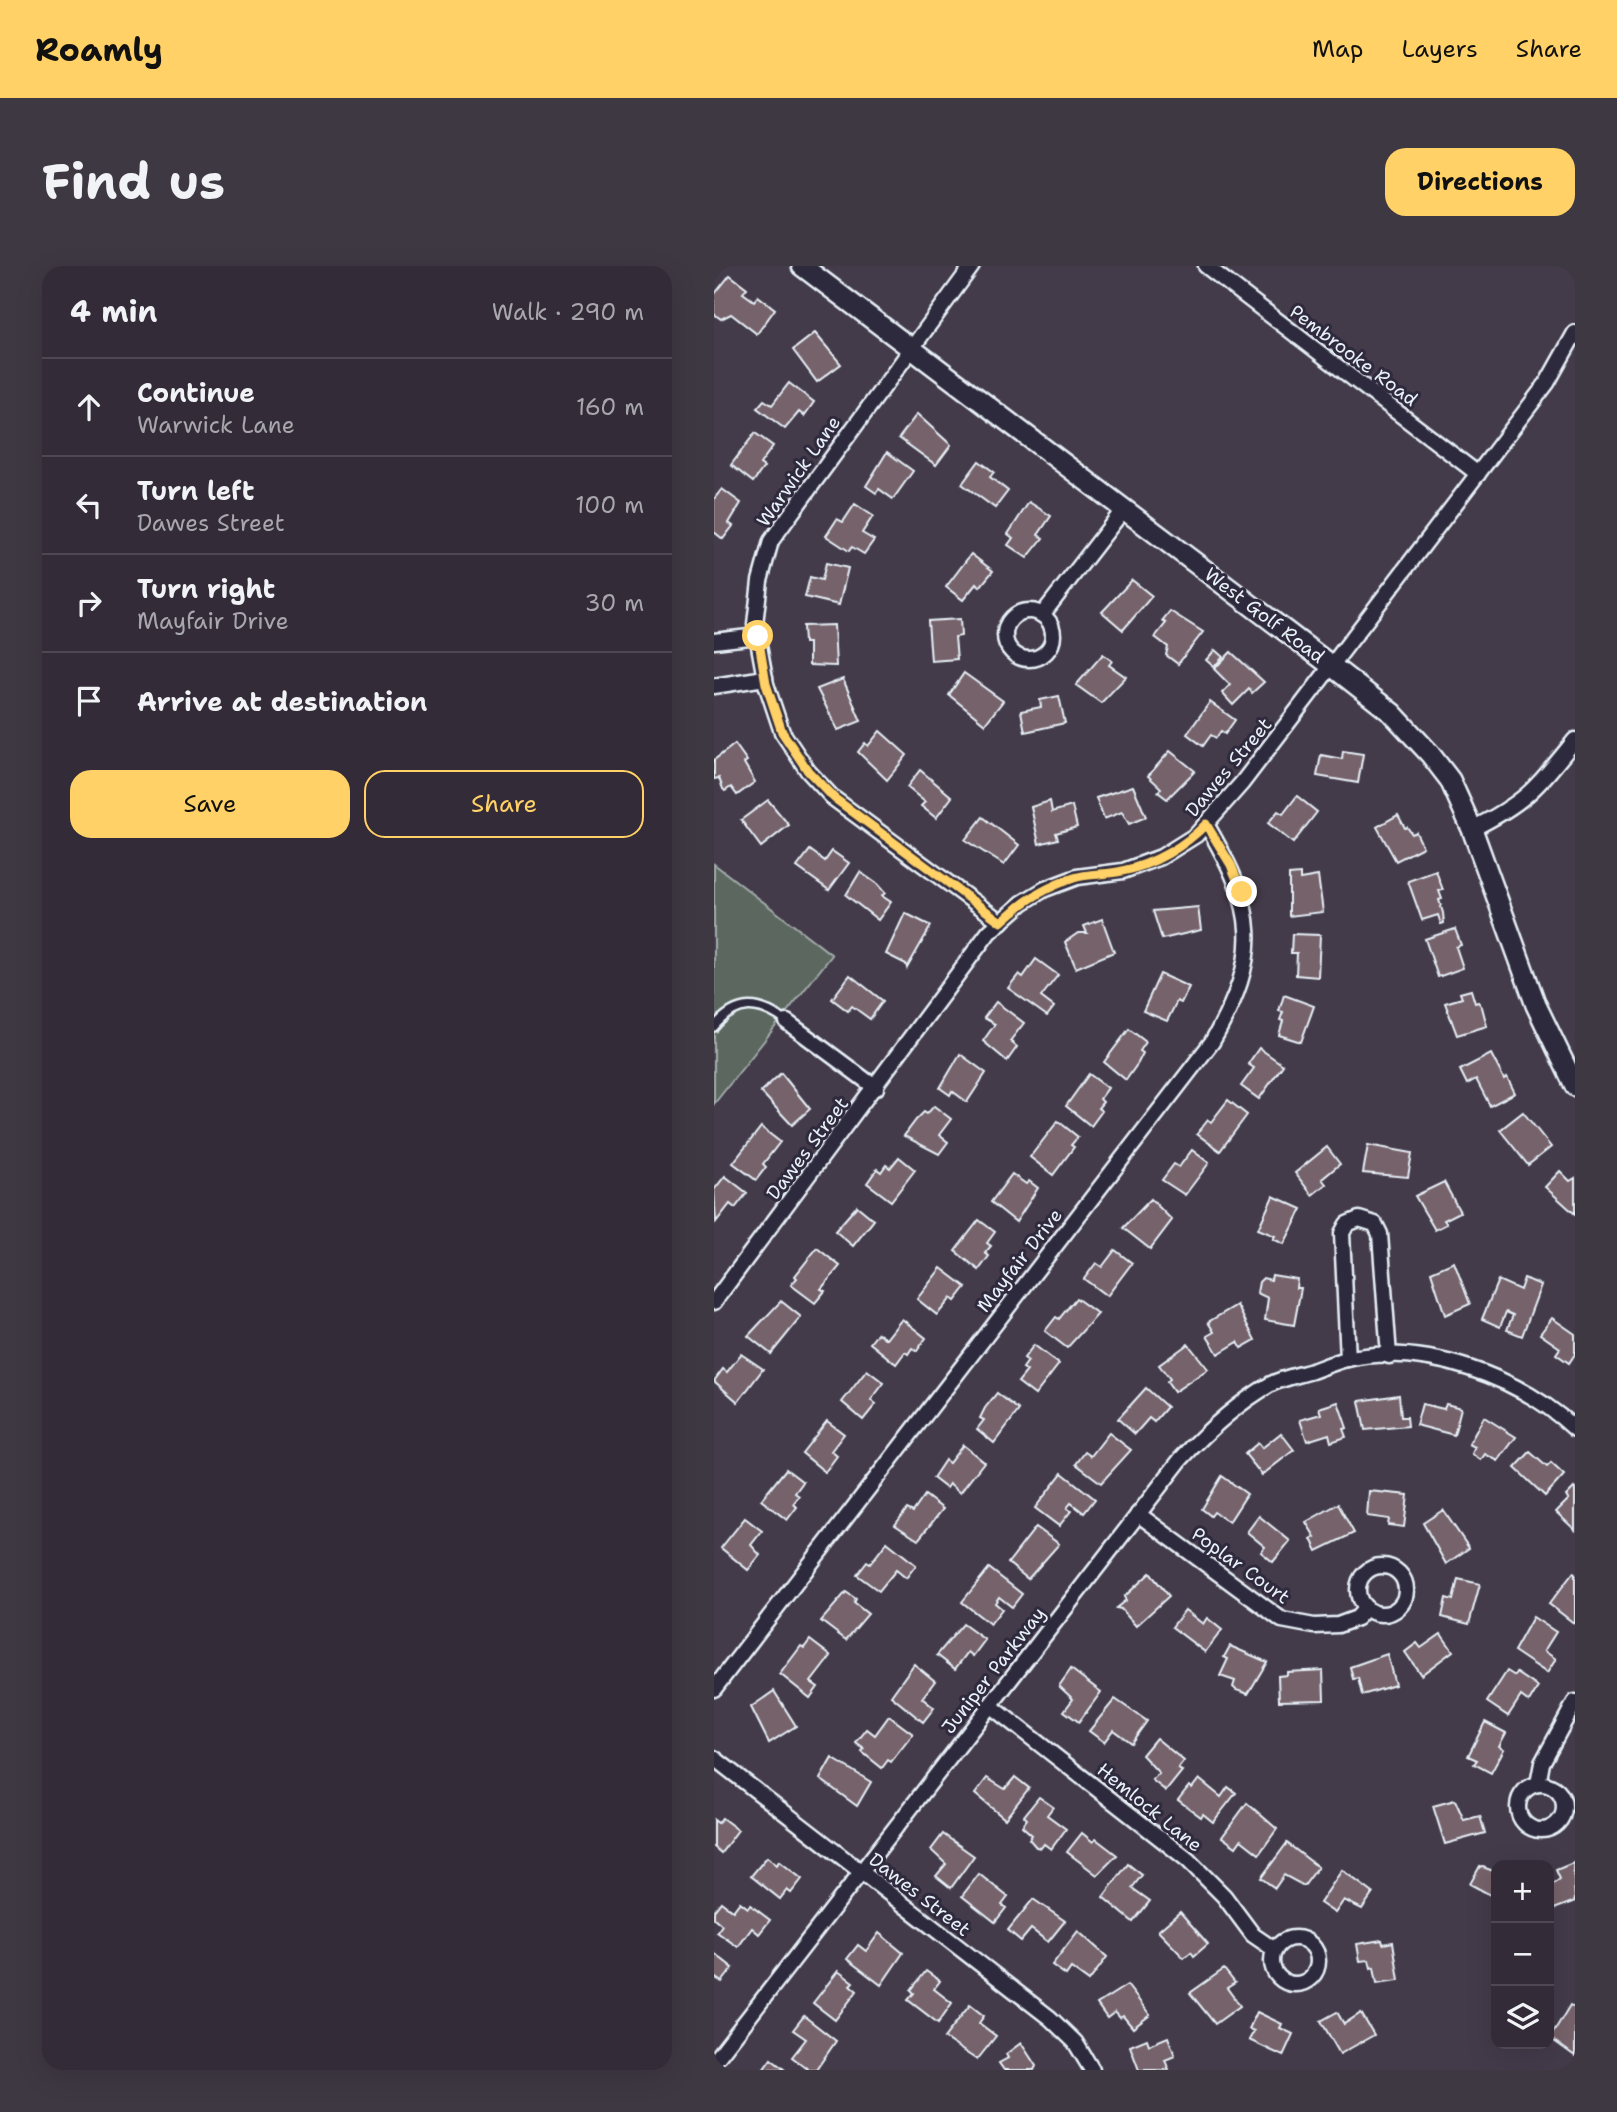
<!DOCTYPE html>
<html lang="en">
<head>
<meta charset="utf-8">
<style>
	body { margin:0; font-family:"Shantell Sans",sans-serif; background:#3e3843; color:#f1f3f6 }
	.controls { position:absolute; right:21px; bottom:21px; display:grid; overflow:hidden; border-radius:14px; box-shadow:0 7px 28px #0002 }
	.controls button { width:63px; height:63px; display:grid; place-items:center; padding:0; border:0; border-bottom:2px solid #4e4853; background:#332c38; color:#f1f3f6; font:35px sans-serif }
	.stop { position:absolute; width:21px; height:21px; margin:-16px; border:5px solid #ffd166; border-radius:50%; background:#fff }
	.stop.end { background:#ffd166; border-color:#fff; box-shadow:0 2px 7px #0008 }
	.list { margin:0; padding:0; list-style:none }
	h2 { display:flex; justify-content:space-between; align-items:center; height:91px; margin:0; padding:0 28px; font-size:30px }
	h2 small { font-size:23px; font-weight:400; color:#a9a7ae }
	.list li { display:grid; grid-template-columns:46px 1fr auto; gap:21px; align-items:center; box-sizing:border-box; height:98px; padding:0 28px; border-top:2px solid #4e4853 }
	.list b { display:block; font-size:26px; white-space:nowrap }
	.list p { margin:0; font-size:23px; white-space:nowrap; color:#a9a7ae }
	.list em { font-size:23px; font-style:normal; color:#a9a7ae }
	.actions { display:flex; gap:14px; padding:21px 28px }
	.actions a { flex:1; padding:16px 0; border:2px solid #ffd166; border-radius:21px; text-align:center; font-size:24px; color:#ffd166 }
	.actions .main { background:#ffd166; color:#111 }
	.icon { flex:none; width:38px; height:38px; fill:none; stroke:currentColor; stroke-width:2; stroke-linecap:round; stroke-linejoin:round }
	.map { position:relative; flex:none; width:861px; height:1804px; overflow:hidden; border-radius:21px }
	header { display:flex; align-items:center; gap:42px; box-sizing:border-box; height:98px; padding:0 35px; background:#ffd166; color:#111 }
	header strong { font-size:33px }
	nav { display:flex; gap:38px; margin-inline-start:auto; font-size:24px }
	.intro { display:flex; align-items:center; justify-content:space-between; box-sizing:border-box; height:168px; padding:0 42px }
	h1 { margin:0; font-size:49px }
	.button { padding:18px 32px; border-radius:21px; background:#ffd166; color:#111; font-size:24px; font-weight:700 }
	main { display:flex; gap:42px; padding:0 42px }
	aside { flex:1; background:#332c38; border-radius:21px; box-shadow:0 7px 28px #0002 }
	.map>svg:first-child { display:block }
	.green { fill:#5b685e; stroke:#a2acab; stroke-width:2 }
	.building { fill:#76626a; stroke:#e8f1f8; stroke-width:2 }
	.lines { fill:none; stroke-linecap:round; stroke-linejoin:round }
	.lane-casing { stroke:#e8f1f8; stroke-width:12 }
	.street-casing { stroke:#e8f1f8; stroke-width:19 }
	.secondary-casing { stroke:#e8f1f8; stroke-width:24 }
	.lane { stroke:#2f2a3d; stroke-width:7 }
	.street { stroke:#2f2a3d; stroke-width:14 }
	.secondary { stroke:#2f2a3d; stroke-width:19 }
	.route { stroke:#ffd166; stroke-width:9 }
	.labels { text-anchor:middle; stroke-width:6; stroke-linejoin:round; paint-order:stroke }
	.street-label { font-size:19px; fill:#e8f1f8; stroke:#2f2a3d }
</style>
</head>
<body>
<header>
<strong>Roamly</strong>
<nav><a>Map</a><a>Layers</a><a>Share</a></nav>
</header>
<div class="intro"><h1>Find us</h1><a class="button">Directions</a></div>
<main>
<aside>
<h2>4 min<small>Walk · 290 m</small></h2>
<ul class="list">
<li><svg class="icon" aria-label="ahead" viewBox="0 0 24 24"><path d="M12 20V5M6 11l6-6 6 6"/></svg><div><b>Continue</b><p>Warwick Lane</p></div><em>160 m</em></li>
<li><svg class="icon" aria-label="left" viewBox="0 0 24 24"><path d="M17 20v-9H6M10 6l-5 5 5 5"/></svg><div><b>Turn left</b><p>Dawes Street</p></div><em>100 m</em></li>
<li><svg class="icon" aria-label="right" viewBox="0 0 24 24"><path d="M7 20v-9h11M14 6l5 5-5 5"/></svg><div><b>Turn right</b><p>Mayfair Drive</p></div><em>30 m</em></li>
<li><svg class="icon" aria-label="arrive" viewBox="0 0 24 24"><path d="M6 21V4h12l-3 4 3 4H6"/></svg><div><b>Arrive at destination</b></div></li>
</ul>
<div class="actions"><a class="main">Save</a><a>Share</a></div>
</aside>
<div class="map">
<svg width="861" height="1804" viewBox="0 0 861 1804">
	<rect width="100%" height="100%" fill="#443b4a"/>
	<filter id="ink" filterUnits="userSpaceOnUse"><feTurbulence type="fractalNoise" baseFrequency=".0143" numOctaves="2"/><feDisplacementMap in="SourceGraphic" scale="14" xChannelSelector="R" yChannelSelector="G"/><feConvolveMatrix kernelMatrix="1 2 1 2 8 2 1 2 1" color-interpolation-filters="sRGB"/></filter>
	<g filter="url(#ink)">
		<path class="green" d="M0 598 118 689 0 838Z"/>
		<g class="building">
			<path d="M16 9 33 22 29 27 40 35 44 30 61 43 43 68 17 48 7 53 0 48V29Z"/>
			<path d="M101 67 127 98 103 116 79 84Z"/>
			<path d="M75 117 100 136 90 150 85 146 71 163 43 142 50 134 58 139Z"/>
			<path d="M203 148 237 179 222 199 185 172Z"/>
			<path d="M41 167 59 180 46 198 50 201 39 216 17 199Z"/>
			<path d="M173 186 199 205 179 233 165 223 162 227 152 220Z"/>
			<path d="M265 195 280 206 276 211 294 225 281 242 248 218Z"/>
			<path d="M8 223 27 237 15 257 19 260 9 273 0 266V233Z"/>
			<path d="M315 236 337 250 324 269 329 272 313 292 294 279 299 272 294 268Z"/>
			<path d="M141 238 159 250 148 267 160 274 150 288 138 281 135 285 112 270 123 253 129 256Z"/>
			<path d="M257 288 279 305 266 321 262 318 249 334 232 321Z"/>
			<path d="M112 297 134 302 125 339 91 331 96 311 108 314Z"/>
			<path d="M418 314 438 330 409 364 388 346Z"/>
			<path d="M456 345 489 366 464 398 452 389 454 381 441 371 452 357 448 355Z"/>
			<path d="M246 353 247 370 241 371 243 393 217 395 214 355Z"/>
			<path d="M120 359 122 400 95 399V377H90L89 360Z"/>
			<path d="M501 384 509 391 500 401 492 394Z"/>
			<path d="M517 386 550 416 538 427 535 423 519 439 508 427 516 419 500 403Z"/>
			<path d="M389 388 398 395 395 399 412 411 387 437 362 419Z"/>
			<path d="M250 407 289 435 271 458 235 429Z"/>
			<path d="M129 413 147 455 124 464 103 423Z"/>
			<path d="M345 430 351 457 311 466 307 445 327 441 326 434Z"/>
			<path d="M496 436 521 454 511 468 507 465 502 472 497 469 489 480 473 468Z"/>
			<path d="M166 465 193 489 173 514 144 486 151 477 154 480Z"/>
			<path d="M21 478 33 495 30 497 41 516 23 529 17 521 11 525 9 523 5 512 0 513V494Z"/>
			<path d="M456 485 481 505 453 533 444 526 447 522 434 510Z"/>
			<path d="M629 485 649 488 644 517 603 510 607 489 628 493Z"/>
			<path d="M206 504 238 531 222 552 207 540 211 536 193 521Z"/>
			<path d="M419 520 432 551 415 558 408 546 390 553 382 532Z"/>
			<path d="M583 530 603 546 579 577 554 557 564 545 569 548Z"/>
			<path d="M54 534 75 559 47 581 27 554Z"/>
			<path d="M336 535 338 546 358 540 363 561 342 567 344 573 325 578 317 541Z"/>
			<path d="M684 549 691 562 693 561 698 568 702 566 709 581 682 595 663 561Z"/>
			<path d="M269 551 305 579 290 599 251 574Z"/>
			<path d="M96 584 111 595 118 585 135 597 115 624 83 601Z"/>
			<path d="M722 605 729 624 725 625 728 633 725 634 729 647 730 657 727 658 724 649 708 654 694 615Z"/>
			<path d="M146 606 163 618 171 627 168 630 177 636 164 654 132 629Z"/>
			<path d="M586 608V613L604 610 609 646 575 650V609Z"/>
			<path d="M484 641 487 664 448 673 439 645Z"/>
			<path d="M191 647 217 660 193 702 192 698 172 688Z"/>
			<path d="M388 653 400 686 362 702 351 676 364 667H373L370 660Z"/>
			<path d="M741 663 747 679 742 681 749 702 724 711 711 673Z"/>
			<path d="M578 668 606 669 604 711 582 709 583 687H577Z"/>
			<path d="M322 693 344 709 327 731 340 741 333 750 294 722 305 708 309 711Z"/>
			<path d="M446 708 475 721 467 737 463 735 453 755 429 745Z"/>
			<path d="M136 709 169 735 156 753 138 740 134 745 118 733Z"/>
			<path d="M757 724 761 737 764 736 768 741 773 760 743 769 731 737 748 732 746 727Z"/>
			<path d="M570 729 600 740 587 776 565 769 569 755 566 754 569 746 565 745Z"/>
			<path d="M282 736 310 757 296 775 303 781 293 795 269 775 281 758 270 752Z"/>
			<path d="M415 763 432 776 426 785 429 787 424 797 412 814 390 796Z"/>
			<path d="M545 782 569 799 545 833 527 820 540 802 534 798Z"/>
			<path d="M246 788 272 807 253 836 238 825 236 829 226 822Z"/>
			<path d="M777 788 790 813 793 811 801 827 776 840 762 813 753 818 746 804Z"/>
			<path d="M67 807 96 843 78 859 47 826Z"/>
			<path d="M375 808 394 822 386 833 389 836 384 842 388 845 377 860 352 840Z"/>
			<path d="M514 834 533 849 506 885 483 868 494 854 497 856Z"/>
			<path d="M220 840 237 853 225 869 234 876 225 888 190 870 202 854 210 846 213 848Z"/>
			<path d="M809 846 837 881 814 899 786 864Z"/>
			<path d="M344 855 364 871 357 879 360 881 339 909 316 891Z"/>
			<path d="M47 861 66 876 49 898 52 901 42 914 19 897Z"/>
			<path d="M654 879 698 887 694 911 649 907Z"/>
			<path d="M613 881 626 898 608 913 612 918 598 929 581 907Z"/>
			<path d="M478 884 495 897 471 929 448 914 460 898 465 901Z"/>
			<path d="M185 891 201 904 177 935 153 917 163 903 167 906 172 899 176 902Z"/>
			<path d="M846 905 856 915 861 912V948L831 921Z"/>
			<path d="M298 908 312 918 315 915 324 922 302 956 277 936Z"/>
			<path d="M11 910 33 927 21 942 16 938 2 956 0 924Z"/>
			<path d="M730 916 746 946 730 954 733 958 721 964 701 930Z"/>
			<path d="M559 930 588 943 570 978 559 973 561 970 544 963Z"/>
			<path d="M437 933 458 954 436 983 409 962Z"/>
			<path d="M143 940 160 954 139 980 121 965Z"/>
			<path d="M265 954 281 966 273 977 277 980 271 987 275 990 265 1004 241 985Z"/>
			<path d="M103 982 126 1000 107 1023 111 1025 101 1037 77 1019 83 1012 81 1010Z"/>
			<path d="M401 984 418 997 393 1030 370 1013 382 997 388 1001Z"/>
			<path d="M740 996 756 1038 731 1049 717 1006Z"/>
			<path d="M227 1002 252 1021 241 1035 237 1032 223 1049 203 1033Z"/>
			<path d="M558 1009 583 1013 582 1022H587L580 1059 551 1054 554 1032 543 1027 545 1016 549 1012 557 1014Z"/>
			<path d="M810 1012 827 1019 808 1070 793 1064 799 1049 792 1046 786 1061 768 1053 784 1014 806 1024Z"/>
			<path d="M362 1032 384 1048 353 1082 331 1065 342 1051 345 1053Z"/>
			<path d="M67 1035 87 1051 57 1088 34 1070Z"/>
			<path d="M523 1039 541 1074 527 1082 524 1076 504 1088 493 1070 500 1066 494 1056Z"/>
			<path d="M838 1052 861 1068V1088L855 1097 842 1088 846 1082 826 1068Z"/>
			<path d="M188 1053 212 1072 203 1085 198 1082 194 1088 191 1086 182 1098 156 1077 164 1067 172 1073Z"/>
			<path d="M474 1078 494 1103 460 1126 453 1116 456 1113 445 1099Z"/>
			<path d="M320 1079 345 1098 321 1129 304 1116 313 1105 309 1102 314 1095 310 1092Z"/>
			<path d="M27 1088 49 1103 24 1136 0 1115 9 1103 13 1106Z"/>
			<path d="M153 1104 170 1117 157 1134 162 1138 149 1154 128 1136Z"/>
			<path d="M432 1122 453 1141 440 1156 435 1152 421 1168 404 1153Z"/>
			<path d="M283 1127 305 1144 280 1177 263 1163 270 1154 266 1152 271 1142Z"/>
			<path d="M685 1129 687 1151H693L694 1160 651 1164 645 1135Z"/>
			<path d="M624 1136 633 1162 629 1163 632 1171 617 1176 615 1168 593 1175 586 1154 607 1148 605 1142Z"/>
			<path d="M708 1138 730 1143 732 1138 747 1142 740 1169 702 1159Z"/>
			<path d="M770 1151 802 1171 784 1195 771 1188 767 1194 758 1188 761 1181 755 1178Z"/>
			<path d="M113 1155 130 1168 117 1185 123 1190 111 1206 88 1187Z"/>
			<path d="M395 1167 417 1184 387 1217 362 1198 371 1186 377 1190Z"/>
			<path d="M567 1167 580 1184 548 1209 531 1188 544 1177 548 1182Z"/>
			<path d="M249 1179 270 1196 246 1227 235 1218 232 1222 219 1212 231 1194 235 1197Z"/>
			<path d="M816 1186 833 1201 837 1197 850 1209 831 1230 801 1202Z"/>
			<path d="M72 1203 89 1216 81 1227 85 1230 79 1238 83 1241 73 1254 47 1234Z"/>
			<path d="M348 1207 381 1233 370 1247 357 1237 353 1242 357 1245 345 1260 321 1242Z"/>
			<path d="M508 1210 533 1228 515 1256 500 1246 497 1250 488 1243Z"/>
			<path d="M860 1222 861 1223V1264L842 1246 855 1233 852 1230Z"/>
			<path d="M655 1225 694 1229 690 1261 674 1259 675 1253 653 1250Z"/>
			<path d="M211 1229 229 1243 204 1274 181 1259 193 1243 199 1246Z"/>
			<path d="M624 1238 640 1267 603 1285 597 1273 601 1271 592 1256Z"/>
			<path d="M729 1244 755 1282 732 1298 709 1257Z"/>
			<path d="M545 1250 576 1275 559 1296 547 1286 551 1281 533 1266Z"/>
			<path d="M31 1252 48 1265 37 1279 46 1289 34 1304 7 1282Z"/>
			<path d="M322 1261 345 1278 314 1313 294 1297Z"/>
			<path d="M173 1276 202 1299 192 1312 182 1304 165 1325 143 1309 153 1296 156 1298Z"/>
			<path d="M275 1302 308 1328 298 1341 285 1331 281 1337 288 1343 276 1358 248 1336Z"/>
			<path d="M436 1307 455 1330 422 1360 407 1343 402 1342 412 1334 410 1331Z"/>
			<path d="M859 1307 861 1308V1358L835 1338Z"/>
			<path d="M744 1313 766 1318 755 1358 728 1351 732 1332 739 1334Z"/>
			<path d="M132 1326 142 1333 140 1337 154 1348 132 1374 107 1355Z"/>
			<path d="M471 1344 489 1358 493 1352 508 1364 491 1386 458 1361Z"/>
			<path d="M819 1351 842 1366 830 1385 842 1393 833 1407 800 1385Z"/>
			<path d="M249 1358 271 1374 259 1390 254 1386 241 1403 223 1389Z"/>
			<path d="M727 1368 739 1385 707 1409 691 1386 703 1377 707 1382Z"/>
			<path d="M96 1374 117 1390 97 1416 104 1421 96 1432 66 1408 87 1380 90 1382Z"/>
			<path d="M516 1380 553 1396 534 1428 522 1424 519 1421 521 1415 506 1410 514 1393 510 1391Z"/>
			<path d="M673 1388 681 1419 648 1429 644 1412 639 1413 636 1401Z"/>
			<path d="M200 1398 221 1415 208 1432 220 1442 209 1456 177 1430Z"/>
			<path d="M357 1403 387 1426 365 1456 350 1445 359 1433 345 1420Z"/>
			<path d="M609 1404 610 1434 565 1435 564 1410 573 1409V1406Z"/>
			<path d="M793 1405 801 1410 803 1407 824 1421 815 1436 807 1430 794 1450 773 1436Z"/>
			<path d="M60 1425 82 1460 55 1477 37 1441Z"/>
			<path d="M401 1433 433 1455 417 1477 399 1464 390 1476 375 1465Z"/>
			<path d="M175 1450 199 1468 177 1496 174 1494 168 1502 148 1486 150 1483 142 1477 153 1463 161 1469Z"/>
			<path d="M771 1456 792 1467 785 1480 790 1483 777 1507 760 1498 763 1494 754 1490Z"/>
			<path d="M442 1472 470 1495 464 1503 468 1505 452 1525 438 1514 445 1507 428 1489Z"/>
			<path d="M118 1492 157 1516 143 1540 106 1513Z"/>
			<path d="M301 1511 315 1522 291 1553 261 1528 273 1512 291 1523Z"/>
			<path d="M485 1513 507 1531 514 1521 522 1527 499 1556 489 1548 487 1551 464 1534 475 1520 478 1522Z"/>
			<path d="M325 1531 339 1541 333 1549 352 1563 337 1583 330 1578 327 1582 322 1581 315 1573 318 1569 308 1560 313 1553 310 1550Z"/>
			<path d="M741 1534 750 1554 766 1550 771 1567 731 1578 719 1540Z"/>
			<path d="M533 1537 563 1563 545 1588 527 1574 522 1581 508 1571Z"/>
			<path d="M8 1552 24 1564 7 1587 0 1581V1554L4 1557Z"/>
			<path d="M368 1567 379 1576 382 1573 403 1589 383 1609 353 1586Z"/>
			<path d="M229 1568 260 1590 237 1622 222 1610 232 1598 217 1584Z"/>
			<path d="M573 1577 604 1601 590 1620 570 1609 561 1622 547 1612Z"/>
			<path d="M53 1591 63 1599 65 1595 88 1613 77 1627 73 1624 66 1633 37 1610Z"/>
			<path d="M859 1597 861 1635 835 1645V1621L846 1613 842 1604Z"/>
			<path d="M414 1598 428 1609 418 1622 436 1635 419 1656 389 1631Z"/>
			<path d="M766 1600 782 1606V1632L756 1618Z"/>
			<path d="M628 1604 659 1627 648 1643 630 1634 621 1647 606 1637Z"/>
			<path d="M265 1608 294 1631 288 1639 292 1642 281 1656 248 1630Z"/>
			<path d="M319 1633 351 1655 334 1676 317 1663 307 1675 294 1664Z"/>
			<path d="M7 1636 19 1645 26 1636 34 1642 36 1639 56 1654 45 1668 38 1662 24 1681 3 1666 8 1659 0 1652V1645Z"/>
			<path d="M466 1646 494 1678 480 1690 477 1686 470 1692 444 1665Z"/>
			<path d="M364 1665 393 1691 375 1715 357 1702 352 1709 338 1699Z"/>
			<path d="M165 1667 189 1687 167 1719 133 1693 144 1679 152 1685Z"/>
			<path d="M668 1674 669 1678 679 1676 685 1714 663 1717 660 1701 657 1702 655 1694 646 1695 643 1678Z"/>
			<path d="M0 1687 19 1702 8 1716 0 1711Z"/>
			<path d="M510 1703 521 1717 513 1722 526 1740 501 1758 476 1727Z"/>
			<path d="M124 1705 139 1716 136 1719 143 1725 121 1754 99 1737Z"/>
			<path d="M212 1705 226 1715 220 1723 238 1737 224 1757 194 1734 200 1727 197 1724Z"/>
			<path d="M413 1719 436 1749 419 1762 409 1750 406 1752 401 1746 393 1752 383 1738Z"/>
			<path d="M256 1739 270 1750 265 1757 282 1770 263 1794 230 1772Z"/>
			<path d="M856 1739 861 1742V1790L836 1772Z"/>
			<path d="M543 1746 568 1758 566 1762 579 1768 569 1790 535 1774 540 1765 535 1763Z"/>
			<path d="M623 1746 630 1758 647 1747 660 1769 626 1788 607 1755Z"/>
			<path d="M90 1750 122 1775 102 1804H95L78 1791 92 1773 79 1764Z"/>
			<path d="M454 1771 461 1790 451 1794 455 1804H425L416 1780 433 1773 435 1779Z"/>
			<path d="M307 1777 322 1800 320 1804H290L285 1797 294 1792 292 1788Z"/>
			<path d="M57 1793 71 1804H49Z"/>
		</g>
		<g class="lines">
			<g class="lane-casing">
				<path id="lane" d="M0 761C23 734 45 735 73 756"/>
			</g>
			<g class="street-casing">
				<g id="street">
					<path d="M258 0 57 275 46 315 41 358 52 418 68 466 94 505 119 532 287 656"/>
					<path d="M492 0 764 208"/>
					<circle cx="315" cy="369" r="24"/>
					<path d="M328 349 410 243"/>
					<path d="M0 375 44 370"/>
					<path d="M0 420 51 412"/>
					<path d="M758 563C814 535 823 521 861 474"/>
					<path d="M73 756 162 822"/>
					<path d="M0 1036 275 666 308 637 331 623 363 611 409 605 447 591 482 569 528 517 833 117 861 67"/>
					<path d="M634 1093 628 967 633 958 645 953 661 958 666 968 675 1090"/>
					<path d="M424 1248 568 1354 600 1360 624 1359 643 1352 652 1342"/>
					<circle cx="668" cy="1324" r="24"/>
					<path d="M0 1423 498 776C549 687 543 644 492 558"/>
					<path d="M277 1440 474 1594 510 1630 539 1669 561 1684"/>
					<path d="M0 1492 336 1752 361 1776 378 1804"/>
					<circle cx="827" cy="1541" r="23"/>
					<path d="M824 1518 828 1497 861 1436"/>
					<circle cx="581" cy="1695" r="23"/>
					<path d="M0 1796 467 1193C494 1164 522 1138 557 1118 569 1112 585 1109 598 1105 609 1101 621 1096 633 1093 711 1076 805 1111 861 1163"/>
				</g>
			</g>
			<g class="secondary-casing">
				<path id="secondary" d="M88 0 619 401 678 447 716 488 736 514 758 563 822 739 861 820"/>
			</g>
			<use href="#lane" class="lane"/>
			<use href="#street" class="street"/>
			<use href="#secondary" class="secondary"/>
		</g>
	</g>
	<g class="lines" filter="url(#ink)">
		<path class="route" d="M44 370 52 418 68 466 94 505 120 532 287 656C308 636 332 621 360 612 375 607 393 609 408 605 439 599 471 580 492 558L517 599 528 626"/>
	</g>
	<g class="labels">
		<g class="street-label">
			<text transform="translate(640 89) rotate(37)" y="7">Pembrooke Road</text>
			<text transform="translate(84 205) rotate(-55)" y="7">Warwick Lane</text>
			<text transform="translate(551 349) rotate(37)" y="7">West Golf Road</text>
			<text transform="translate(514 501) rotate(-50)" y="7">Dawes Street</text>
			<text transform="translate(93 882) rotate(-53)" y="7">Dawes Street</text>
			<text transform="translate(305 994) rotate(-52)" y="7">Mayfair Drive</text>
			<text transform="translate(527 1299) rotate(36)" y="7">Poplar Court</text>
			<text transform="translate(279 1404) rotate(-52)" y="7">Juniper Parkway</text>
			<text transform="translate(436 1541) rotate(39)" y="7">Hemlock Lane</text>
			<text transform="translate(206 1628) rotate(38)" y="7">Dawes Street</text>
		</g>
	</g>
</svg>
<div class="controls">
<button>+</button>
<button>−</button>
<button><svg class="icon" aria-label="layers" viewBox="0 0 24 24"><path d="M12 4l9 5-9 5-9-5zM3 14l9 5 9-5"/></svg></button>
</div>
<div class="stop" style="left:44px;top:370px"></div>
<div class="stop end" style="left:528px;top:626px"></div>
</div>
</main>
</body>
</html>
